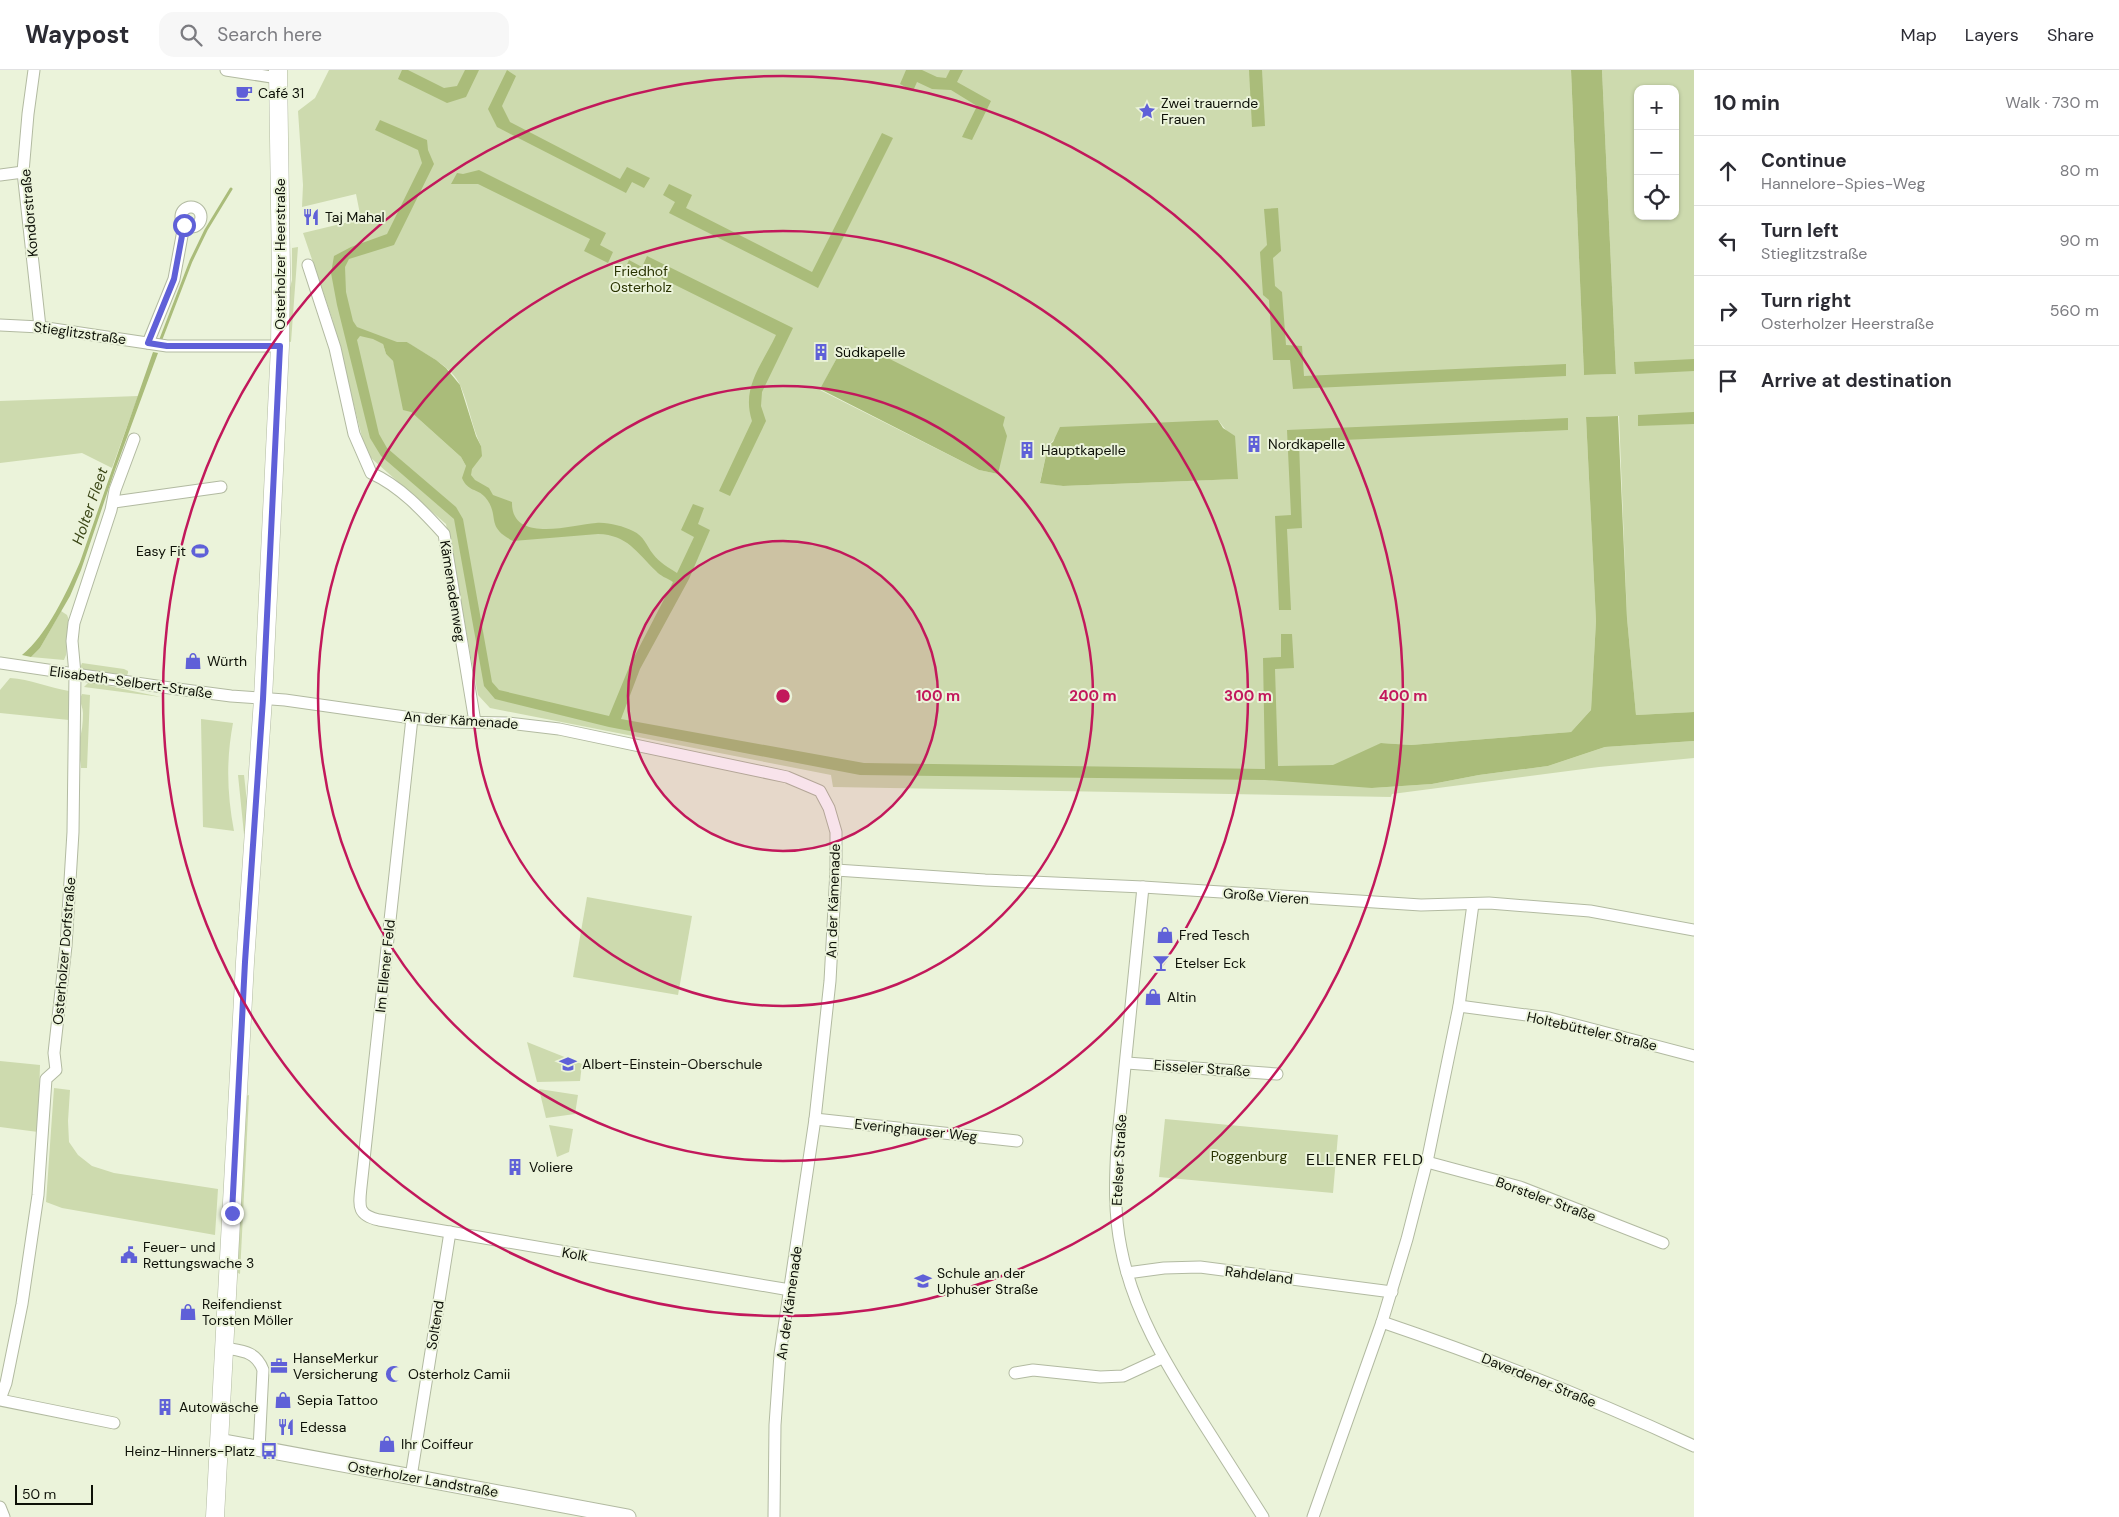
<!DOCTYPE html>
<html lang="en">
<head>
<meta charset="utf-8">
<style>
	body { margin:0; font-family:"DM Sans",sans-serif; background:#f7f7f7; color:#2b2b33 }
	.controls { position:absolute; right:15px; top:15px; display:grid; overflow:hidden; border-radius:10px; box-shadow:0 1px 4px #0004 }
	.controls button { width:45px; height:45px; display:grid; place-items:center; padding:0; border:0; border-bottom:1px solid #e1e1e2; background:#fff; color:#2b2b33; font:25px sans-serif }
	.scale { position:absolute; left:15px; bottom:12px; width:78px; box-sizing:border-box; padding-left:5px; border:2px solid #0d1007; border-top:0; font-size:14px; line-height:18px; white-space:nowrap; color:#0d1007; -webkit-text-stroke:4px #ebf3da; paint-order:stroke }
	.stop { position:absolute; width:15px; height:15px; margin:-11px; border:4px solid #5f60d8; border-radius:50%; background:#fff }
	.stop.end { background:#5f60d8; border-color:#fff; box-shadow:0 1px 5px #0008 }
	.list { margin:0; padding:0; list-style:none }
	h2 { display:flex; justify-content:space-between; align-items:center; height:65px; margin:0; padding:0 20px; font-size:21px }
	h2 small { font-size:16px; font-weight:400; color:#7c7c81 }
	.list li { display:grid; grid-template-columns:32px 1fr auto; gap:15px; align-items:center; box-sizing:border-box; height:70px; padding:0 20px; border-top:1px solid #e1e1e2 }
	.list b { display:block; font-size:19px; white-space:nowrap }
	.list p { margin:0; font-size:16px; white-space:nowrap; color:#7c7c81 }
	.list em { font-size:16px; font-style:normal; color:#7c7c81 }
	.icon { flex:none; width:28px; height:28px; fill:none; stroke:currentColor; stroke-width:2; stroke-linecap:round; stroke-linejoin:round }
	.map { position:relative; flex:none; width:1694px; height:1447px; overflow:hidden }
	header { display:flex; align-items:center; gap:30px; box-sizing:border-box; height:70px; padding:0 25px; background:#fff; border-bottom:1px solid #e1e1e2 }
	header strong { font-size:24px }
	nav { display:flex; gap:28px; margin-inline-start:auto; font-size:18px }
	.search { width:350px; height:45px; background:#f7f7f7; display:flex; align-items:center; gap:12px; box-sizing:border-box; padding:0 18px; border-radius:15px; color:#7c7c81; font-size:19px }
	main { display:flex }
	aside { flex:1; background:#fff }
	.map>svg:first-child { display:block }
	.green { fill:#cddaae; fill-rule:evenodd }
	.water { fill:#aabc7a; fill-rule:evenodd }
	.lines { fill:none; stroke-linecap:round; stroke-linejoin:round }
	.stream { stroke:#aabc7a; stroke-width:3 }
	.street-casing { stroke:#b2baa1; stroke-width:13 }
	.secondary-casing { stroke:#b2baa1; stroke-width:17 }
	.primary-casing { stroke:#b2baa1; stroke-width:19 }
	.street { stroke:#fff; stroke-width:11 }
	.secondary { stroke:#fff; stroke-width:15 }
	.primary { stroke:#fff; stroke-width:18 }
	.route { stroke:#5f60d8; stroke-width:6 }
	.ring { fill:none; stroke:#c2185b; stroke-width:2.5 }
	.labels { text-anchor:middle; stroke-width:4; stroke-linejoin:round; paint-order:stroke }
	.poi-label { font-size:14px; fill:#0d1007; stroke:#ebf3da; text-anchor:start }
	.street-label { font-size:14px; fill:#0d1007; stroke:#ebf3da }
	.park-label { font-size:14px; fill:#283200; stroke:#ebf3da }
	.water-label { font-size:15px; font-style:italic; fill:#3a4515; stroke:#ebf3da }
	.quarter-label { font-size:16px; letter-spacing:1px; fill:#0d1007; stroke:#ebf3da }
	.centre { fill:#c2185b; stroke:#ebf3da; stroke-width:2.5 }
	.ring-label { font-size:15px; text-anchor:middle; font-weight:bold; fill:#c2185b; stroke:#ebf3da; stroke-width:4; stroke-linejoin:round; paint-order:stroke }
</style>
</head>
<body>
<header>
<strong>Waypost</strong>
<div class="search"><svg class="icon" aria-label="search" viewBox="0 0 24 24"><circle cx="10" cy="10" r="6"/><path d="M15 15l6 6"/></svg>Search here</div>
<nav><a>Map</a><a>Layers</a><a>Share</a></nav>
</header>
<main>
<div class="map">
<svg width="1694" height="1447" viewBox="0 0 1694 1447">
	<rect width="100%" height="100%" fill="#ebf3da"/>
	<g class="green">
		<path d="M329 0H1571L1584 305 1616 304 1602 0H1694V642L1636 645 1627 548 1619 346 1586 347 1596 551 1591 640 1571 662 1411 675 1381 673 1372 718 1432 714 1479 705 1548 696 1605 677 1694 671V688L1599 697 1392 724 1391 727 833 717 831 705 490 638 478 625 446 454 371 388 364 375 332 248 303 163 361 149 356 124 302 137 303 115 298 41 315 28ZM1638 19H1675V146H1638ZM407 272C425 285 452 295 461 317 469 336 472 357 481 376L466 396 461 387 411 342 393 291 386 284 383 274ZM855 280 1003 355 1004 362 998 404 979 400 820 320 839 284H846ZM1218 350 1229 364 1237 409 1063 416 1040 412 1048 376 1057 366Z"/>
		<path d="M298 177 291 272 287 271 288 225 292 210V178Z"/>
		<path d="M138 326 112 398 82 383 0 393V331Z"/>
		<path d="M61 541 67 545 69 550 66 585 64 590 31 587 40 578Z"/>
		<path d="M82 593 124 599 128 601V603L127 605 87 601 80 598Z"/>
		<path d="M10 608C30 609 49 618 69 621V650L0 643V620Z"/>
		<path d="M88 613H95L161 627 84 617Z"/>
		<path d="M82 624 90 625 87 698H81C81 690 76 677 79 671 82 662 83 653 83 643 83 636 78 632 82 624Z"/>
		<path d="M201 649 233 653C226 690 227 724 234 761L203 757Z"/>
		<path d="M238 705H244L247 732 246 763 244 764Z"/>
		<path d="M587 827 692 846 678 925 573 907Z"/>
		<path d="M527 972 582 994 580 1011 537 1012Z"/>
		<path d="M0 991 40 995 38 1062 0 1057Z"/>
		<path d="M54 1018 70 1020 68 1051 69 1072 78 1085 92 1096 114 1103 218 1119 215 1165 62 1138 46 1132Z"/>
		<path d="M539 1019 578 1025 575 1044 546 1048Z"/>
		<path d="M249 1025 240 1204 236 1202 246 1026Z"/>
		<path d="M1165 1049 1338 1065 1333 1123 1159 1107Z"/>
		<path d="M549 1055 573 1059 569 1082 557 1087Z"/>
	</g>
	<g class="water">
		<path d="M402 0H408L444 18 457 16 465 0H479L466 27 447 33 398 9Z"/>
		<path d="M507 0 516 6 502 36 510 52 620 109 627 97 650 108 644 118 632 112 626 123 497 57 488 39Z"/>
		<path d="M906 0H922L937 7 946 8 950 0H963L957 12 991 31 972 70 962 67 977 36 951 20 932 19 917 12 913 21 900 14Z"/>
		<path d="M1249 0H1262L1265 56 1252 57Z"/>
		<path d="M1571 0H1602L1616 304 1584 305Z"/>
		<path d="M380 50 427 70 428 80 434 94 394 175 349 189 345 197 346 222 353 251 357 257 397 272H407L436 290 446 298 460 315 476 366 481 376 482 386 472 399 471 405 475 410 489 418 493 425 512 432C511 474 572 455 596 453 608 452 622 456 633 461 644 466 646 475 653 484 659 492 669 498 677 503L694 467 681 460 693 434 704 438 698 454 710 460 689 509 640 599 621 649 864 693 1265 699 1263 588 1281 587V564H1292L1294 598 1275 599 1278 696 1333 695 1381 673 1411 675 1571 662 1591 640 1596 551 1586 347 1618 346 1627 548 1636 645 1694 642V671L1605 677 1548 696 1479 705 1432 714 1372 718 1265 710 860 705 609 657 495 629 484 616 454 449 381 386 370 368 337 235 331 203 334 186 351 177 387 164 422 93 418 80 375 60ZM360 266 373 269 383 274 386 284 393 291 403 340 411 342 461 387 466 396 462 408C468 422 477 418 485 427 501 446 484 456 513 471L598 464C628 465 636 482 656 501 660 506 667 508 673 512L630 595 609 646 499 620 492 612 463 449 456 437 387 378 379 364 357 270Z"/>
		<path d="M882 63 893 68 818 218 669 143 675 132 663 125 669 114 692 125 686 138 812 202Z"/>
		<path d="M479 100 606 163 600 175 613 182 608 193 584 181 590 169 478 114H451L457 103 463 104Z"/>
		<path d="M1278 138 1281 181 1273 188 1275 216 1282 222 1286 275 1302 276 1304 306 1566 294V306L1293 319 1290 290H1273L1269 230 1263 225 1260 182 1267 175 1264 139Z"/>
		<path d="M647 186 793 258 762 322 761 336 766 351 730 426 719 421 752 351C741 317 762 295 776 265L653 204 648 213 624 201 629 190 642 197Z"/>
		<path d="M862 275 1005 347 1003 355 1007 366 998 404 979 400 820 319 839 284H846Z"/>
		<path d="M153 282 158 283 115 400 81 500 70 526 40 578 31 587 22 585C47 565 67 522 80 492Z"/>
		<path d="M1694 289V301L1635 304 1634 292Z"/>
		<path d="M1694 342V354L1638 356V345Z"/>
		<path d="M1568 348V360L1299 372 1302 458 1287 459 1291 540H1279L1275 446 1291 445 1287 360Z"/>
		<path d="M1218 350 1223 358 1235 366 1238 409 1063 416 1040 413 1048 376 1053 372 1060 357Z"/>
	</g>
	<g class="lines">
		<path class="stream" d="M161 269 191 191 206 160 231 119"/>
		<g class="street-casing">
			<g id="street">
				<path d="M34 0 28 44 23 102 40 257"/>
				<path d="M226 0 278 8"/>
				<path d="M0 105 23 102"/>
				<circle cx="191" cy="147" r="10"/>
				<path d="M308 195 335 278 354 364 371 403C400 416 423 441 444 464L475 652"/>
				<path d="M0 255 40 257 167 276H280"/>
				<path d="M148 273 174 209 184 155"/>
				<path d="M114 432 221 417"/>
				<path d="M0 593 170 618 231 626 285 630 412 648 454 652 508 653 559 659 787 707 820 721 829 738 836 762V800L830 911 815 1049 780 1284 775 1355 774 1447"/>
				<path d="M412 648 361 1117C359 1136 357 1145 379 1150L790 1220"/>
				<path d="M836 800 985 810 1143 817 1421 835 1489 833 1590 841 1694 860"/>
				<path d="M1143 817 1117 1076C1115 1110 1114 1144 1121 1178 1133 1241 1166 1294 1200 1348 1221 1381 1242 1414 1263 1447"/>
				<path d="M1459 936 1549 948 1694 986"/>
				<path d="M1127 993 1277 1004"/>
				<path d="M815 1049 1017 1071"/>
				<path d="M1427 1092 1520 1117 1663 1173"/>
				<path d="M1127 1203 1164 1198 1200 1197 1392 1222"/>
				<path d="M1382 1252C1488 1288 1593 1329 1694 1376"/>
				<path d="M225 1278C242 1281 256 1281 263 1300L259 1379"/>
				<path d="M1015 1303 1033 1300 1100 1307 1123 1306 1162 1288"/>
				<path d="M0 1329 6 1313 22 1234 38 1125 46 1009 56 1000 54 983 66 876 73 762 75 604 72 571 74 553 111 440 115 420 134 369"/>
				<path d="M0 1330 114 1353"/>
				<path d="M411 1407 450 1162"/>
				<path d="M0 1437 4 1447"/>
				<path d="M1313 1447 1382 1252 1407 1169 1428 1087 1459 936 1473 834"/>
			</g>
		</g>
		<g class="secondary-casing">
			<path id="secondary" d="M219 1371 628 1447"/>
		</g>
		<g class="primary-casing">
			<path id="primary" d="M215 1447 245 892 263 629 280 276 281 202 278 0"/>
		</g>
		<use href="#street" class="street"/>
		<use href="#secondary" class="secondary"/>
		<use href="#primary" class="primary"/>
	</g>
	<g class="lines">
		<path class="route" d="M184 155 174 209 148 273 167 276H280L263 629 245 892 232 1143"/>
	</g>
	<circle cx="783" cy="626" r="155" fill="#c2185b" fill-opacity=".12"/>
	<g class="ring">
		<circle cx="783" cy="626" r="155"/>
		<circle cx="783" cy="626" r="310"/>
		<circle cx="783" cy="626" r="465"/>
		<circle cx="783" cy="626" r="620"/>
	</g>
	<defs>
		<g id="cafe-bare" transform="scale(1.35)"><path d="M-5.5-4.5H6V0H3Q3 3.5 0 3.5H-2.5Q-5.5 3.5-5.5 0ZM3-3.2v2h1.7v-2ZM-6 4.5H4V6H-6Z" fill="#5f60d8" stroke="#ebf3da" stroke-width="2.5" paint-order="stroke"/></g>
		<g id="sight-bare" transform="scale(1.35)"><path d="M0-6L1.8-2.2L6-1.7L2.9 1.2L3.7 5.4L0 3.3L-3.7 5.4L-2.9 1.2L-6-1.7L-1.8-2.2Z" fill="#5f60d8" stroke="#ebf3da" stroke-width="2.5" paint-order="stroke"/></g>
		<g id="restaurant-bare" transform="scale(1.35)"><path d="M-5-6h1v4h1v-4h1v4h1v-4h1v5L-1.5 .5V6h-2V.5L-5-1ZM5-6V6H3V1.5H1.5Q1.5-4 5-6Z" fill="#5f60d8" stroke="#ebf3da" stroke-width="2.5" paint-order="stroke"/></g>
		<g id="building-bare" transform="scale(1.35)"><path d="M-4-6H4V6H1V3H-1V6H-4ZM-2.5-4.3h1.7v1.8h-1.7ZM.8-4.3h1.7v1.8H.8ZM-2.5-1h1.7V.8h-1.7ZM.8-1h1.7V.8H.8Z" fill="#5f60d8" stroke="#ebf3da" stroke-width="2.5" paint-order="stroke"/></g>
		<g id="stadium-bare" transform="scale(1.35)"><path d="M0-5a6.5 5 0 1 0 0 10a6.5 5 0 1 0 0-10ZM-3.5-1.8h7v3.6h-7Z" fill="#5f60d8" stroke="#ebf3da" stroke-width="2.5" paint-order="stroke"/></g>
		<g id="shop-bare" transform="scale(1.35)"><path d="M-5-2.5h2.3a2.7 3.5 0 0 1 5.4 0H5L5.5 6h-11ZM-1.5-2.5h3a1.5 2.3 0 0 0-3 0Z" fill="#5f60d8" stroke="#ebf3da" stroke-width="2.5" paint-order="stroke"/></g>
		<g id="bar-bare" transform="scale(1.35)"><path d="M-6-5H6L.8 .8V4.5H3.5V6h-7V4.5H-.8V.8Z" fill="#5f60d8" stroke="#ebf3da" stroke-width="2.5" paint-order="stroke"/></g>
		<g id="school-bare" transform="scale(1.35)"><path d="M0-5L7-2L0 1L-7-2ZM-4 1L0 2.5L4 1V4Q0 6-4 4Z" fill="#5f60d8" stroke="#ebf3da" stroke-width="2.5" paint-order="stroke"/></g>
		<g id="civic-bare" transform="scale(1.35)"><path d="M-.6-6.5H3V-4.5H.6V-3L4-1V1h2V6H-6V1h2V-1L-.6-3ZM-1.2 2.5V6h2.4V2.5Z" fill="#5f60d8" stroke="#ebf3da" stroke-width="2.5" paint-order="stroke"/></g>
		<g id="office-bare" transform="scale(1.35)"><path d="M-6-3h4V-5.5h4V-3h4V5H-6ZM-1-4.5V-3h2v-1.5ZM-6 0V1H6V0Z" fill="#5f60d8" stroke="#ebf3da" stroke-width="2.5" paint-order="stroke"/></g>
		<g id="mosque-bare" transform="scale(1.35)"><path d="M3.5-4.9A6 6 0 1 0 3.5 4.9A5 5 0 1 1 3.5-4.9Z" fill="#5f60d8" stroke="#ebf3da" stroke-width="2.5" paint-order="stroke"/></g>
		<g id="bus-bare" transform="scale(1.35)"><path d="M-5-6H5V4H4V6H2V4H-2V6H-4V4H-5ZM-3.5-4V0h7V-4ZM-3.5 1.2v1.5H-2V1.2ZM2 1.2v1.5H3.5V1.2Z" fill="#5f60d8" stroke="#ebf3da" stroke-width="2.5" paint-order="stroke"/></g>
	</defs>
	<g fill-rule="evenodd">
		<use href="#cafe-bare" x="244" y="23"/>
		<use href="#sight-bare" x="1147" y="41"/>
		<use href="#restaurant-bare" x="311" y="147"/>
		<use href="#building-bare" x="821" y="282"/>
		<use href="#building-bare" x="1254" y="374"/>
		<use href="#building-bare" x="1027" y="380"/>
		<use href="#stadium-bare" x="200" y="481"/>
		<use href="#shop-bare" x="193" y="591"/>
		<use href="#shop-bare" x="1165" y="865"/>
		<use href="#bar-bare" x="1161" y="893"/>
		<use href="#shop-bare" x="1153" y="927"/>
		<use href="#school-bare" x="568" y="994"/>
		<use href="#building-bare" x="515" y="1097"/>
		<use href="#civic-bare" x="129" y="1185"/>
		<use href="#school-bare" x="923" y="1211"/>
		<use href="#shop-bare" x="188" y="1242"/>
		<use href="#office-bare" x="279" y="1296"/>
		<use href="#mosque-bare" x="394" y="1304"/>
		<use href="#shop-bare" x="283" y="1330"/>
		<use href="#building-bare" x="165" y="1337"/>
		<use href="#restaurant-bare" x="286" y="1357"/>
		<use href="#shop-bare" x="387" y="1374"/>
		<use href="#bus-bare" x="269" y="1381"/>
	</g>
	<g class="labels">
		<g class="poi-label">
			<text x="258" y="28">Café 31</text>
			<text x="1161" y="38">Zwei trauernde<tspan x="1161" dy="16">Frauen</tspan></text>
			<text x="325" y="152">Taj Mahal</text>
			<text x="835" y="287">Südkapelle</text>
			<text x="1268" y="379">Nordkapelle</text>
			<text x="1041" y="385">Hauptkapelle</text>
			<text x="186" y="486" text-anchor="end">Easy Fit</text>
			<text x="207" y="596">Würth</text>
			<text x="1179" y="870">Fred Tesch</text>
			<text x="1175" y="898">Etelser Eck</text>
			<text x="1167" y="932">Altin</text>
			<text x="582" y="999">Albert-Einstein-Oberschule</text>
			<text x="529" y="1102">Voliere</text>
			<text x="143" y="1182">Feuer- und<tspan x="143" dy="16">Rettungswache 3</tspan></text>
			<text x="937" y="1208">Schule an der<tspan x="937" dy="16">Uphuser Straße</tspan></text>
			<text x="202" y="1239">Reifendienst<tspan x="202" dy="16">Torsten Möller</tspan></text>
			<text x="293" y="1293">HanseMerkur<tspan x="293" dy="16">Versicherung</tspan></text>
			<text x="408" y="1309">Osterholz Camii</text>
			<text x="297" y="1335">Sepia Tattoo</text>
			<text x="179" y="1342">Autowäsche</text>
			<text x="300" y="1362">Edessa</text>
			<text x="401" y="1379">Ihr Coiffeur</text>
			<text x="255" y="1386" text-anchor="end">Heinz-Hinners-Platz</text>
		</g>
		<g class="street-label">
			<text transform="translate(29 143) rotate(-95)" y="5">Kondorstraße</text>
			<text transform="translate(280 184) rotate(-90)" y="5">Osterholzer Heerstraße</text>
			<text transform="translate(80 263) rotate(8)" y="5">Stieglitzstraße</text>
			<text transform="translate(453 521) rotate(81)" y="5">Kämenadenweg</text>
			<text transform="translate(131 612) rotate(8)" y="5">Elisabeth-Selbert-Straße</text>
			<text transform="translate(461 650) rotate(4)" y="5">An der Kämenade</text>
			<text transform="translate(1266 826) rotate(4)" y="5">Große Vieren</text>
			<text transform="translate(833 831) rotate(-88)" y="5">An der Kämenade</text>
			<text transform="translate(64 881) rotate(-85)" y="5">Osterholzer Dorfstraße</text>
			<text transform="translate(385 896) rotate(-84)" y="5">Im Ellener Feld</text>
			<text transform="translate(1592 961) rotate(13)" y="5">Holtebütteler Straße</text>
			<text transform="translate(1202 998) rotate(4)" y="5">Eisseler Straße</text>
			<text transform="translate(916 1060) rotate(6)" y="5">Everinghauser Weg</text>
			<text transform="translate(1119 1090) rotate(-87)" y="5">Etelser Straße</text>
			<text transform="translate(1546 1129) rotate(20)" y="5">Borsteler Straße</text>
			<text transform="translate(575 1184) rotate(10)" y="5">Kolk</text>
			<text transform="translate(1259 1205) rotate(7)" y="5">Rahdeland</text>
			<text transform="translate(789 1233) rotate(-82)" y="5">An der Kämenade</text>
			<text transform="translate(435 1255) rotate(-81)" y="5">Soltend</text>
			<text transform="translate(1539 1310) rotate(22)" y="5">Daverdener Straße</text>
			<text transform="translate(423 1409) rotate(10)" y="5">Osterholzer Landstraße</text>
		</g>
		<g class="park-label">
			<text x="641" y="206">Friedhof<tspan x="641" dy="16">Osterholz</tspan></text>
			<text x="1249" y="1091">Poggenburg</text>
		</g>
		<g class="water-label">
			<text transform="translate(90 436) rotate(-71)" y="5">Holter Fleet</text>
		</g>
		<g class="quarter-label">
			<text x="1365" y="1095">ELLENER FELD</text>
		</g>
	</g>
	<circle cx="783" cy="626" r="8" class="centre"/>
	<g class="ring-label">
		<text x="938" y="631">100 m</text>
		<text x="1093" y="631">200 m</text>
		<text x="1248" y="631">300 m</text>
		<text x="1403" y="631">400 m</text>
	</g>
</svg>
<div class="controls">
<button>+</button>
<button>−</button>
<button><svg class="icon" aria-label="locate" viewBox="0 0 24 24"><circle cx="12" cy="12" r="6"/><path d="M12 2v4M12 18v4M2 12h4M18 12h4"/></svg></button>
</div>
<div class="scale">50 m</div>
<div class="stop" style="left:184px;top:155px"></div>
<div class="stop end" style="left:232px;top:1143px"></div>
</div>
<aside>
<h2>10 min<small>Walk · 730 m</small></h2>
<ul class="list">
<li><svg class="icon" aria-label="ahead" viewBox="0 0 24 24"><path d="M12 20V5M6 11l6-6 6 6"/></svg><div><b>Continue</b><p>Hannelore-Spies-Weg</p></div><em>80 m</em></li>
<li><svg class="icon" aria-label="left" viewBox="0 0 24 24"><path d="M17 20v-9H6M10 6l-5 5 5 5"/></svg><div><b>Turn left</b><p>Stieglitzstraße</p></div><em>90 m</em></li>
<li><svg class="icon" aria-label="right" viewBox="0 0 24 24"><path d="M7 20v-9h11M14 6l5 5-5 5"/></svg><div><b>Turn right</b><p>Osterholzer Heerstraße</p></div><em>560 m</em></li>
<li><svg class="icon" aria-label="arrive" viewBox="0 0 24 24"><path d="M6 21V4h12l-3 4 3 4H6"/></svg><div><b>Arrive at destination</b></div></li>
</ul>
</aside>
</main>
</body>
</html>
